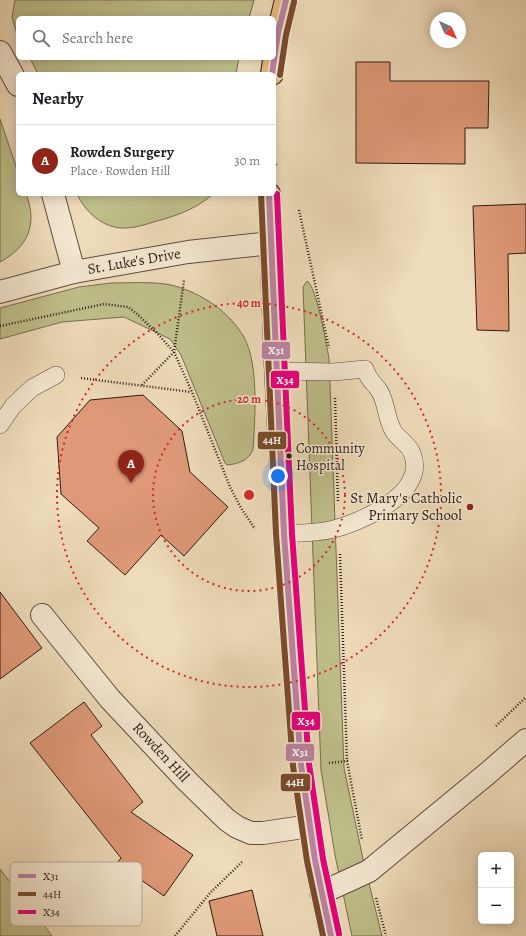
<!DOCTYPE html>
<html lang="en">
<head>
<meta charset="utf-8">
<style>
	body { margin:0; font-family:Alegreya,serif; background:#f2f2f2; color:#202124 }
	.controls { position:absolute; right:12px; bottom:12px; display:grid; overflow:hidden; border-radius:6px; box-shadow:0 2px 10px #0003 }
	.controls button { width:36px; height:36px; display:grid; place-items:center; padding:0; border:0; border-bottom:1px solid #e0e0e0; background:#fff; color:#202124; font:20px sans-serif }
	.compass { position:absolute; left:430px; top:12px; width:36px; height:36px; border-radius:50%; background:#fff; box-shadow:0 2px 10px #0003; rotate:135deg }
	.you { position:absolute; left:278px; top:476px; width:14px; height:14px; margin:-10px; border:3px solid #fff; border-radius:50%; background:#1a73e8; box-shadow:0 0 0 6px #1a73e833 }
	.badge { display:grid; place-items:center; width:26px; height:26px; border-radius:50%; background:#8f2418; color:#fff; font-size:13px; font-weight:700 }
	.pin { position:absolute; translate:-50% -33px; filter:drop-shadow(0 1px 2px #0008) }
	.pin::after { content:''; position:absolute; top:21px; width:14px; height:12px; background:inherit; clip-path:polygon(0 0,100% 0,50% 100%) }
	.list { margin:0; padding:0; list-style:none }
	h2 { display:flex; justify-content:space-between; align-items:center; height:52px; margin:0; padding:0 16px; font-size:17px }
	h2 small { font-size:13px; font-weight:400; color:#757577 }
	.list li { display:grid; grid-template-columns:26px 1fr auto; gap:12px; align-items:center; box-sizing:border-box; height:72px; padding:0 16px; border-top:1px solid #e0e0e0 }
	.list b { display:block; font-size:15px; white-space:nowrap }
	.list p { margin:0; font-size:13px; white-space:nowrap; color:#757577 }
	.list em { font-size:13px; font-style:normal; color:#757577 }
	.icon { flex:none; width:22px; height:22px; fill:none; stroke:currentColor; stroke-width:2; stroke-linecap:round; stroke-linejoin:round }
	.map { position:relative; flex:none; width:526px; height:936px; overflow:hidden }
	.search { position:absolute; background:#fff; box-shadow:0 2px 10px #0003; left:16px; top:16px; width:260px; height:44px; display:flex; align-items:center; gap:10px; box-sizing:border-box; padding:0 14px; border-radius:6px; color:#757577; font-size:15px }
	.panel { position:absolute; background:#fff; box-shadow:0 2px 10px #0003; left:16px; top:72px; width:260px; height:124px; border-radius:6px }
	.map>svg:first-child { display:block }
	.green { fill:#bfbf8b; stroke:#766e50 }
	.building { fill:#e09a79; stroke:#2d1c16 }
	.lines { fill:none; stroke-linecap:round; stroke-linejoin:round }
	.service-casing { stroke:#5e4c3f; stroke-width:18 }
	.minor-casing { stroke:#5e4c3f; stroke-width:24 }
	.primary-casing { stroke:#2d1c16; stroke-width:24 }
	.path { stroke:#2d1c16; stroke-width:2.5; stroke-dasharray:1 2; stroke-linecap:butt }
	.service { stroke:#f5e8d2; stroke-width:17 }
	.minor { stroke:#f5e8d2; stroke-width:22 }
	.primary { stroke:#e8be7d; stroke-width:22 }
	.bus-1-casing { stroke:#f5e8d2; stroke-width:9 }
	.bus-2-casing { stroke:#f5e8d2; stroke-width:9 }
	.bus-3-casing { stroke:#f5e8d2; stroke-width:9 }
	.bus-1 { stroke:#bb84a3; stroke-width:6 }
	.bus-2 { stroke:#7a4b2a; stroke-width:6 }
	.bus-3 { stroke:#e5007d; stroke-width:6 }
	.ring { fill:none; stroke:#d62828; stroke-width:2; stroke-dasharray:2 4 }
	.bus-dot { fill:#2d1c16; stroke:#f5e8d2; stroke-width:1.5 }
	.poi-dot { fill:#8f2418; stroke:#f5e8d2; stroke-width:1.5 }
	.labels { text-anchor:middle; stroke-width:3; stroke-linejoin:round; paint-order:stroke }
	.bus-label { font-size:14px; fill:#2d1c16; stroke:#f5e8d2; text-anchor:start }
	.street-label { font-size:15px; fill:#2d1c16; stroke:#f5e8d2 }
	.poi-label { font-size:15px; fill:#2d1c16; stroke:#f5e8d2; text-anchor:end }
	.key { fill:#f5e8d2; stroke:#b9ab9a; stroke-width:1 }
	.key-label { font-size:11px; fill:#2d1c16 }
	.centre { fill:#d62828; stroke:#f5e8d2; stroke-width:2 }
	.ring-label { font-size:12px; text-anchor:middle; font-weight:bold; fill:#d62828; stroke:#f5e8d2; stroke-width:3; stroke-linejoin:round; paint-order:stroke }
	.line-badge { stroke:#f5e8d2; stroke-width:1.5 }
	.badge-label { font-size:11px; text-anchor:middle; font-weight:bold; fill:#fff }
</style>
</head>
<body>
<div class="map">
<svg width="526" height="936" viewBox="0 0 526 936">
	<rect width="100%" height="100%" fill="#efdcba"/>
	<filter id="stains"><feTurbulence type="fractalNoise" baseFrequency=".005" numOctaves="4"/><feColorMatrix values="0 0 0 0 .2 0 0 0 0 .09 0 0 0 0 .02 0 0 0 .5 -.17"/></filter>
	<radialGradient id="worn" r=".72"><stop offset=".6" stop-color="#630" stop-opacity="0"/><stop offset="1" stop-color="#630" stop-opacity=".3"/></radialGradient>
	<g class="green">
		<path d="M15 0H254L249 18H18V37L12 17Z"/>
		<path d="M30 58H239L236 74H38Z"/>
		<path d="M0 119 18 172V194H26C38 224 28 247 0 262Z"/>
		<path d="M77 194H213C197 208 181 214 161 220 149 223 137 228 125 228 104 229 85 212 77 194Z"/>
		<path d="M307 281C317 287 326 344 329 358L344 768 363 859 382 936H352L335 855 321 770 303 287Z"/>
		<path d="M111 283C130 283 157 281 175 286 189 290 201 296 213 304 226 313 236 324 244 337 259 365 255 418 253 449 250 460 238 464 227 465L225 463 181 355 170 339 124 317 62 322 0 339V308L79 287Z"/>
		<path d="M0 869 52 936H0Z"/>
	</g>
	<g class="building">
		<path d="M356 62H390V81H489L488 128H465V164L356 163Z"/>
		<path d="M526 204V253L508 254 509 331 477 330 473 206Z"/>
		<path d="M143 395 182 431 190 472 228 507 184 556 161 535 125 575 87 541 99 528 61 494 57 437 90 400Z"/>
		<path d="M0 592 42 648 0 679Z"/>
		<path d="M84 702 102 726 91 735 143 802 131 812 193 855 164 896 117 863 121 858 30 743Z"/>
		<path d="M252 890 263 936H217L209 901Z"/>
	</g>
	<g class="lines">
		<g class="service-casing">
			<g id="service">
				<path d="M276 371 334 372 365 369C369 382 374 382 380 392 387 404 386 420 394 432 399 439 408 444 412 453 429 493 360 523 330 530 316 533 299 533 284 534"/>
				<path d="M0 425 13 406 32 388 56 375"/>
			</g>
		</g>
		<g class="minor-casing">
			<g id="minor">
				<path d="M0 52 18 85"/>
				<path d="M53 194 74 272"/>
				<path d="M0 292 74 272 188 252 271 243"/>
				<path d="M42 615 110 699 186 780 227 820 237 827 251 833H263L310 826"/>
				<path d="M321 893 369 871 488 773 526 740"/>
			</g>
		</g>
		<g class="primary-casing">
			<g id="primary">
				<path d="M272 74 278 33 286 0"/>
				<path d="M269 194 276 371 284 534 301 765 315 860 331 936"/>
			</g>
		</g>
		<g class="path">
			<path d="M274 162 277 166"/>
			<path d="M299 210 329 348"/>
			<path d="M0 326 104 304 128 307 137 314 157 333 174 352 192 392 230 487 241 508 255 529"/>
			<path d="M81 378 191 392"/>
			<path d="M142 385 174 352 184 280"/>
			<path d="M335 398 338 501"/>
			<path d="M340 554 347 761"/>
			<path d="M496 726 526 697"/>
			<path d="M329 763 347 761 362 840"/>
			<path d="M376 898 386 936"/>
			<path d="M175 936 210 893 243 861"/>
		</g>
		<use href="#service" class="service"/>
		<use href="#minor" class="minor"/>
		<use href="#primary" class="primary"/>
		<g class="bus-1-casing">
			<g id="bus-1">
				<path d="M272 74 278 33 286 0"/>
				<path d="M269 194 284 534 301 765 315 860 331 936"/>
			</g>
		</g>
		<g class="bus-2-casing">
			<g id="bus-2">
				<path d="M280 75 286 35 294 2"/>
				<path d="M261 194 276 534 293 766 307 861 323 936"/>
			</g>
		</g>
		<g class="bus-3-casing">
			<path id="bus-3" d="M277 194 292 534 309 764 323 859 339 934"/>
		</g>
		<use href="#bus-1" class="bus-1"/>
		<use href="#bus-2" class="bus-2"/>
		<use href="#bus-3" class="bus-3"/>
	</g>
	<g class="ring">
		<circle cx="249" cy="495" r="96"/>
		<circle cx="249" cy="495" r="192"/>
	</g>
	<circle class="bus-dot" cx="289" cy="456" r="3.5"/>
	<circle class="poi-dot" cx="470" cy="507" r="4"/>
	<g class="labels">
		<g class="bus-label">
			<text x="296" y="453">Community<tspan x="296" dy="17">Hospital</tspan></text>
		</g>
		<g class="street-label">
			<text transform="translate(134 261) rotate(-10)" y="5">St. Luke's Drive</text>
			<text transform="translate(161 752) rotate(47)" y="5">Rowden Hill</text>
		</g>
		<g class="poi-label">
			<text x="462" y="503">St Mary's Catholic<tspan x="462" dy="17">Primary School</tspan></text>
		</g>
	</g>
	<rect x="10" y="862" width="132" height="64" rx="6" class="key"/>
	<rect x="18" y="874" width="18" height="4" fill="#bb84a3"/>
	<rect x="18" y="892" width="18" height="4" fill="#7a4b2a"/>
	<rect x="18" y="910" width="18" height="4" fill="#e5007d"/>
	<g class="key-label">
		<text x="43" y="880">X31</text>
		<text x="43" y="898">44H</text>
		<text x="43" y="916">X34</text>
	</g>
	<circle cx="249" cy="495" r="6" class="centre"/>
	<g class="ring-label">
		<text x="249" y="307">40 m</text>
		<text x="249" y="403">20 m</text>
	</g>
	<g class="line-badge">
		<rect x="261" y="341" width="30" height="19" rx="4" fill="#bb84a3"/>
		<rect x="270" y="370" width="30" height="19" rx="4" fill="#e5007d"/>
		<rect x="257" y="431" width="30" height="19" rx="4" fill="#7a4b2a"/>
		<rect x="291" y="711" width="30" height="20" rx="4" fill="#e5007d"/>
		<rect x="285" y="743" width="30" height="19" rx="4" fill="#bb84a3"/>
		<rect x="280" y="773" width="31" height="19" rx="4" fill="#7a4b2a"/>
	</g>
	<g class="badge-label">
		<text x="276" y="354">X31</text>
		<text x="285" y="384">X34</text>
		<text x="272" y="444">44H</text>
		<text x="306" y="725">X34</text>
		<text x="300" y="756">X31</text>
		<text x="295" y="786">44H</text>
	</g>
	<rect width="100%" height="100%" filter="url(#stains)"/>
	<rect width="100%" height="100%" fill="url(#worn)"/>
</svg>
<div class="controls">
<button>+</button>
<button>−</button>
</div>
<svg class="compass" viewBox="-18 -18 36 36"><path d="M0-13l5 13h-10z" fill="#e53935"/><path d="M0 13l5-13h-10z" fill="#757577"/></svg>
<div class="you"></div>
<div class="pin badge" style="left:131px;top:483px">A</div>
<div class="search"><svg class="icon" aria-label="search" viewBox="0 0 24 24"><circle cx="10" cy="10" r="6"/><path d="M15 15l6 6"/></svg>Search here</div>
<section class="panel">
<h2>Nearby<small></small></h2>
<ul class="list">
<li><span class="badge">A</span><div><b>Rowden Surgery</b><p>Place · Rowden Hill</p></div><em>30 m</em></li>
</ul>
</section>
</div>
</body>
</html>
